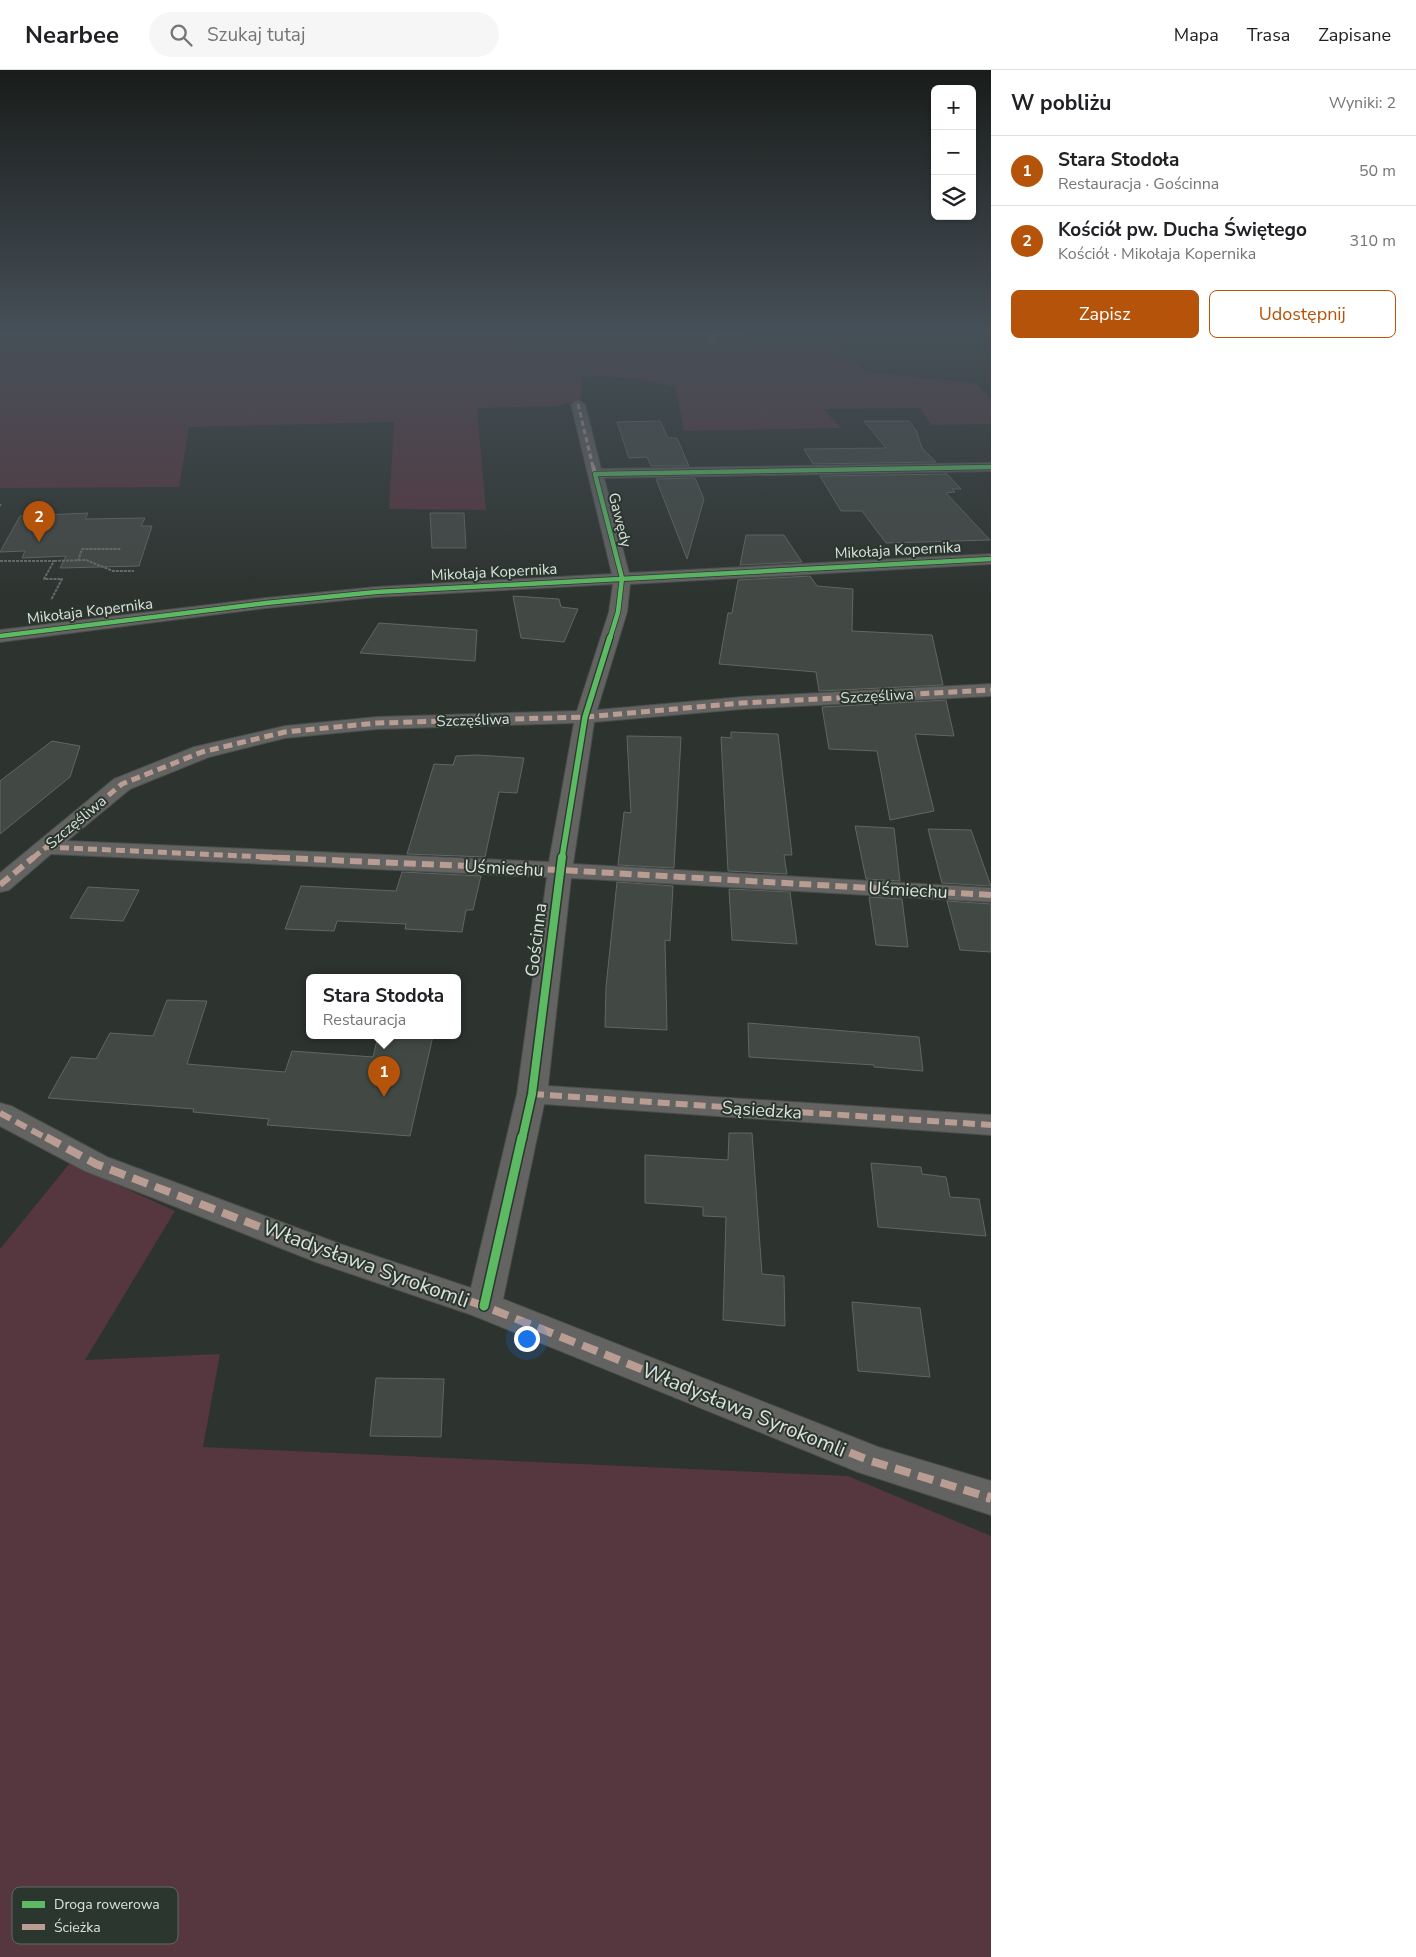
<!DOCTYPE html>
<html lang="pl">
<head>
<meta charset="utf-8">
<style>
	body { margin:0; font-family:"Nunito Sans",sans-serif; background:#f6f6f6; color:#202124 }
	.controls { position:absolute; right:15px; top:15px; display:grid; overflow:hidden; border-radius:8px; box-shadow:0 1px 4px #0004 }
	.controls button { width:45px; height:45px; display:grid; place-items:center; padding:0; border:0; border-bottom:1px solid #e0e0e0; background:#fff; color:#202124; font:25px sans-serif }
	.you { position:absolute; left:526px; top:1268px; width:18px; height:18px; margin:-12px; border:4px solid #fff; border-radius:50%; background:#1a73e8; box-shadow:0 0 0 8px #1a73e833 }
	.badge { display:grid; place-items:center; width:32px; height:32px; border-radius:50%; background:#b45309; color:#fff; font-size:16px; font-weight:700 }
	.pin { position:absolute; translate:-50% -41px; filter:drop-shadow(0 1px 2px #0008) }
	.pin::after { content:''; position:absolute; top:26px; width:18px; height:15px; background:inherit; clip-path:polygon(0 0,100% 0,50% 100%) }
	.popup { position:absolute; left:306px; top:904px; width:155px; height:65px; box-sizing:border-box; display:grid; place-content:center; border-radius:8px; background:#fff; filter:drop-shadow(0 1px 4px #0005); font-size:16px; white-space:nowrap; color:#757577 }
	.popup b { font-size:19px; color:#202124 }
	.popup::after { content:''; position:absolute; left:50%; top:100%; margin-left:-10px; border:10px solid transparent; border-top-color:#fff }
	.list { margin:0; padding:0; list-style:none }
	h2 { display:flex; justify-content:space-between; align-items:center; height:65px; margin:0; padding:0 20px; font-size:21px }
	h2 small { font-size:16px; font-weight:400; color:#757577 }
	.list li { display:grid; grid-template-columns:32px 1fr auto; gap:15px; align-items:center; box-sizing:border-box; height:70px; padding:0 20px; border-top:1px solid #e0e0e0 }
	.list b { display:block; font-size:19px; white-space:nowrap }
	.list p { margin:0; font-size:16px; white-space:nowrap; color:#757577 }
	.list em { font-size:16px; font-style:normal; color:#757577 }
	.actions { display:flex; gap:10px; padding:15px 20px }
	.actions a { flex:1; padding:11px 0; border:1px solid #b45309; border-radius:8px; text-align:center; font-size:18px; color:#b45309 }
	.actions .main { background:#b45309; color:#fff }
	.icon { flex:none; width:28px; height:28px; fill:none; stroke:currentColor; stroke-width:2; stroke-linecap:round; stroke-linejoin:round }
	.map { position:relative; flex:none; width:991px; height:1887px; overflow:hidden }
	header { display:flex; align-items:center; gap:30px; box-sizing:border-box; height:70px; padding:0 25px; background:#fff; border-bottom:1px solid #e0e0e0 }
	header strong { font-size:24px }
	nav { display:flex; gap:28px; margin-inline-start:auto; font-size:18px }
	.search { width:350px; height:45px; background:#f6f6f6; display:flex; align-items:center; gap:12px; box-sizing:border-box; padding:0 18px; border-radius:28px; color:#757577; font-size:19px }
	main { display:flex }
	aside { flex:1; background:#fff }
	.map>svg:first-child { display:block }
	.green { fill:#56363f }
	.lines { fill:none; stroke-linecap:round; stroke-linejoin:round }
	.stream { fill:#4b7f5d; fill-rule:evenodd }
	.building { fill:#424844; stroke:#616662 }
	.minor-casing { stroke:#4a4e4b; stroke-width:2 }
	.path { stroke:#6a6b6a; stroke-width:2; stroke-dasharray:3 1; stroke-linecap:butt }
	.minor { fill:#636362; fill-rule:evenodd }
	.quiet-far5 { stroke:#b99d93; stroke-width:3; stroke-dasharray:5.5 3; stroke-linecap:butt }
	.quiet-far4 { stroke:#b99d93; stroke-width:4; stroke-dasharray:8 4; stroke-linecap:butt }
	.quiet-far3 { stroke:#b99d93; stroke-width:5; stroke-dasharray:9 5; stroke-linecap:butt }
	.quiet-far2 { stroke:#b99d93; stroke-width:6; stroke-dasharray:12 6; stroke-linecap:butt }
	.quiet-far1 { stroke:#b99d93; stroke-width:8; stroke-dasharray:16 8; stroke-linecap:butt }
	.quiet { stroke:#b99d93; stroke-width:10; stroke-dasharray:20 10; stroke-linecap:butt }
	.cycleway-far3-casing { stroke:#2a362e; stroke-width:6 }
	.cycleway-far2-casing { stroke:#2a362e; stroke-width:8 }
	.cycleway-far1-casing { stroke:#2a362e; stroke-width:11 }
	.cycleway-casing { stroke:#2a362e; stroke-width:12 }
	.cycleway-far3 { stroke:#5cba63; stroke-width:4.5 }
	.cycleway-far2 { stroke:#5cba63; stroke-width:5.5 }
	.cycleway-far1 { stroke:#5cba63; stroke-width:8 }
	.cycleway { stroke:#5cba63; stroke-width:9 }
	.labels { text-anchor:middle; stroke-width:4; stroke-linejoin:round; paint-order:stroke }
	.far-street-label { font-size:15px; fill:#dbe2dd; stroke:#2a362e }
	.street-label { font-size:18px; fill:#dbe2dd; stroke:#2a362e }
	.near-street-label { font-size:21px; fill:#dbe2dd; stroke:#2a362e }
	.key { fill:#2a362e; stroke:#5f6a63; stroke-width:1 }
	.key-label { font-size:14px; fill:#dbe2dd }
</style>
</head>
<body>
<header>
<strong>Nearbee</strong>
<div class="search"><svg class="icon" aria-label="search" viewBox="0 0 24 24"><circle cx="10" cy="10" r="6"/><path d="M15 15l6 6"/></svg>Szukaj tutaj</div>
<nav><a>Mapa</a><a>Trasa</a><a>Zapisane</a></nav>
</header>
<main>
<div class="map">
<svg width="991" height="1887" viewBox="0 0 991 1887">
	<rect width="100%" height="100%" fill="#2d332f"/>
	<g class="green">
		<path d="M0 262H729L768 271 833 273 867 302 976 313 991 330V354L931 355 920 338 823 339 841 358 684 361 676 318C644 307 616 306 583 306L581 329 559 336 477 338 486 440 389 439 394 352 189 357 179 417 0 418Z"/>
		<path d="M70 1093 175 1141 85 1290 220 1284 203 1377 848 1406 991 1466V1887H0V1179Z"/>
	</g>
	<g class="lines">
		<path class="stream" d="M713 262H719V267L713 274H709Z"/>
	</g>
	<g class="building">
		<path d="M660 351 668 368H677L689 396H651L647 387 629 388 617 352Z"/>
		<path d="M864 351H909L916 360 922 378 936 392 813 394 804 379 886 378Z"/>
		<path d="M947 404 961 419H952L955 422 946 423 990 470 886 473 862 441H841L820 406Z"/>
		<path d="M695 408 704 429 687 489 656 409Z"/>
		<path d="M88 443 85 449 145 448 141 456H152L139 496 60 498 66 486 22 488 25 481 0 482 20 446Z"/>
		<path d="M430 443H464L466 478H432Z"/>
		<path d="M746 465H784L802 492 740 495Z"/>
		<path d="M810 506 817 516 853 519 852 561 932 565 943 615 819 621 816 602 719 594 728 543H732L738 510Z"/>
		<path d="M513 526 559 529 561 537 578 539 564 572 521 568Z"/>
		<path d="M379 553 477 560 475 591 360 583Z"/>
		<path d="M946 630 954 666 915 664 934 741 890 750 877 681 829 679 822 637Z"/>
		<path d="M731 662 778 664 792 785H784L787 804 728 801 721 667 731 668Z"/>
		<path d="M627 666 681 667 674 798 618 795 624 742 631 743Z"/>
		<path d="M52 671 80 676 70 707 0 764V711Z"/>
		<path d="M477 685 524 688 517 723 499 722 485 787 407 784 434 694 453 695 456 686Z"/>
		<path d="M855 756 894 758 900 811 866 809Z"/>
		<path d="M928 759 971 760 991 816 942 813Z"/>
		<path d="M402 802 481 806 473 840H466L462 862 405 859 406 854 337 851 334 861 285 859 301 816 396 821Z"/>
		<path d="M617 812 673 816 670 871 665 870 667 960 605 957 606 917Z"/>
		<path d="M88 817 139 820 123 851 70 848Z"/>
		<path d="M729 819 790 822 797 874 732 870Z"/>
		<path d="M869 827 902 829 908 877 876 875Z"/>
		<path d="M947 831 991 834V882L960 880Z"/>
		<path d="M167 930 207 931 187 994 285 1002 292 981 373 987 378 966H433L410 1066 267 1055 269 1049 193 1042 194 1039 48 1028 71 987 96 989 110 963 153 966Z"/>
		<path d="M748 953 919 967 923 1001 874 997V995L749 987Z"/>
		<path d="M729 1063H752L762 1204 784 1206 785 1256 723 1250 726 1147 703 1146V1137L645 1133V1085L728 1090Z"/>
		<path d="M871 1093 921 1097 922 1104 946 1107 950 1127 979 1129 986 1166 878 1157Z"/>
		<path d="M852 1232 920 1238 930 1307 858 1301Z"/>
		<path d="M376 1308 444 1309 441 1367 370 1366Z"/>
	</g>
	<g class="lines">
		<g class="minor-casing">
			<path id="minor" d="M578 330 585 334 601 399 991 393V401L604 408 629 503 991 484V494L630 514 627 542 597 640 742 627 991 614V626L742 639 594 652 573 794 991 818V832L571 808 548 1016 991 1045V1065L544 1034 503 1229 878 1377 991 1411V1445L858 1402 472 1245 316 1192 85 1101 0 1056V1033L11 1036 107 1087 340 1174 471 1218 517 1024 547 807 51 784 9 820 0 822V803L114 709 194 677 285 656 377 647 577 641 609 542 613 514 376 527 266 538 0 572V560L266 528 376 517 612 504 571 334ZM574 653 549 792 67 771 130 719 209 687 285 668 377 659Z"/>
		</g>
		<g class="path">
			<path d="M0 436 1 434"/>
			<path d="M0 491H54L44 509H62L51 530"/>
			<path d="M54 491 86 490 113 501H134"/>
			<path d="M78 491 82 479H121"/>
		</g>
		<use href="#minor" class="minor"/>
		<path class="quiet-far5" d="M578 334 593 397"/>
		<path class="quiet-far4" d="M593 396 595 404"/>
		<g class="quiet-far3">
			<path d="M46 777 288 788"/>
			<path d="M33 788 122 714 202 682 285 662 377 653 585 647 742 633 991 620"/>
		</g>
		<g class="quiet-far2">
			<path d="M260 787 560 800 991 825"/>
			<path d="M0 815 34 787"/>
			<path d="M532 1024 991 1055"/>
			<path d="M0 1043 48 1069"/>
		</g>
		<path class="quiet-far1" d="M46 1067 96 1094 328 1183 484 1236 871 1391 991 1428"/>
		<path class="quiet" d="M987 1427 991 1428"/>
		<g class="cycleway-far3-casing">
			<g id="cycleway-far3">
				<path d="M0 566 266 533 376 522 991 489"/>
				<path d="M610 568 618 542 622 508 595 404 991 397"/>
			</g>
		</g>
		<g class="cycleway-far2-casing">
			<path id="cycleway-far2" d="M562 788 585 647 610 567"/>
		</g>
		<g class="cycleway-far1-casing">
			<path id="cycleway-far1" d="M522 1069 532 1024 562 787"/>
		</g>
		<g class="cycleway-casing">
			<path id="cycleway" d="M484 1236 522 1067"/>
		</g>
		<use href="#cycleway-far3" class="cycleway-far3"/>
		<use href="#cycleway-far2" class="cycleway-far2"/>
		<use href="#cycleway-far1" class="cycleway-far1"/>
		<use href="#cycleway" class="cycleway"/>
	</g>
	<linearGradient id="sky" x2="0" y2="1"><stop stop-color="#191c1a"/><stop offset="0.5" stop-color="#465058"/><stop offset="1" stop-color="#465058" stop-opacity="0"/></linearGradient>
	<rect width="991" height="526" fill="url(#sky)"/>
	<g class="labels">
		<g class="far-street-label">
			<text transform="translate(620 450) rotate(76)" y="5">Gawędy</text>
			<text transform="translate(898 480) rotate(-3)" y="5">Mikołaja Kopernika</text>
			<text transform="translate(494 502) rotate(-3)" y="5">Mikołaja Kopernika</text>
			<text transform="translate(90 541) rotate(-7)" y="5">Mikołaja Kopernika</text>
			<text transform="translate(877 626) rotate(-3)" y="5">Szczęśliwa</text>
			<text transform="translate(473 650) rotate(-2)" y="5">Szczęśliwa</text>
			<text transform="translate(76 752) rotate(-40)" y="5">Szczęśliwa</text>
		</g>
		<g class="street-label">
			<text transform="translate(504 798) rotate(3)" y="6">Uśmiechu</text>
			<text transform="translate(908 820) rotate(3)" y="6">Uśmiechu</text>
			<text transform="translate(536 870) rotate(-83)" y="6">Gościnna</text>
			<text transform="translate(762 1040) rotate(4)" y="6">Sąsiedzka</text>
		</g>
		<g class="near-street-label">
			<text transform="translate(366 1194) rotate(20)" y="7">Władysława Syrokomli</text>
			<text transform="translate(744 1340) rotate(22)" y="7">Władysława Syrokomli</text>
		</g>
	</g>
	<rect x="12" y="1817" width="166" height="57" rx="8" class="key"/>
	<rect x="22" y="1831" width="23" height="7" fill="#5cba63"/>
	<rect x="22" y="1854" width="23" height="6" fill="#b99d93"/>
	<g class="key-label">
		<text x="54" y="1839">Droga rowerowa</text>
		<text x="54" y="1862">Ścieżka</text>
	</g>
</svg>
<div class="controls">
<button>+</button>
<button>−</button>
<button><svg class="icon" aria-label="layers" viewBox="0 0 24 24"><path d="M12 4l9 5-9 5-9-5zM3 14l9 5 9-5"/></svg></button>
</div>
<div class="you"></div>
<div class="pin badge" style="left:384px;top:1027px">1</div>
<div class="popup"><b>Stara Stodoła</b>Restauracja</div>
<div class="pin badge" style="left:39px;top:472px">2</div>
</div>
<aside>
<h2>W pobliżu<small>Wyniki: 2</small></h2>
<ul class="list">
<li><span class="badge">1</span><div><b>Stara Stodoła</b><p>Restauracja · Gościnna</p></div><em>50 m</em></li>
<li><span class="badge">2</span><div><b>Kościół pw. Ducha Świętego</b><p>Kościół · Mikołaja Kopernika</p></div><em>310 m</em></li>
</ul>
<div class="actions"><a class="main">Zapisz</a><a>Udostępnij</a></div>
</aside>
</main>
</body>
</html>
